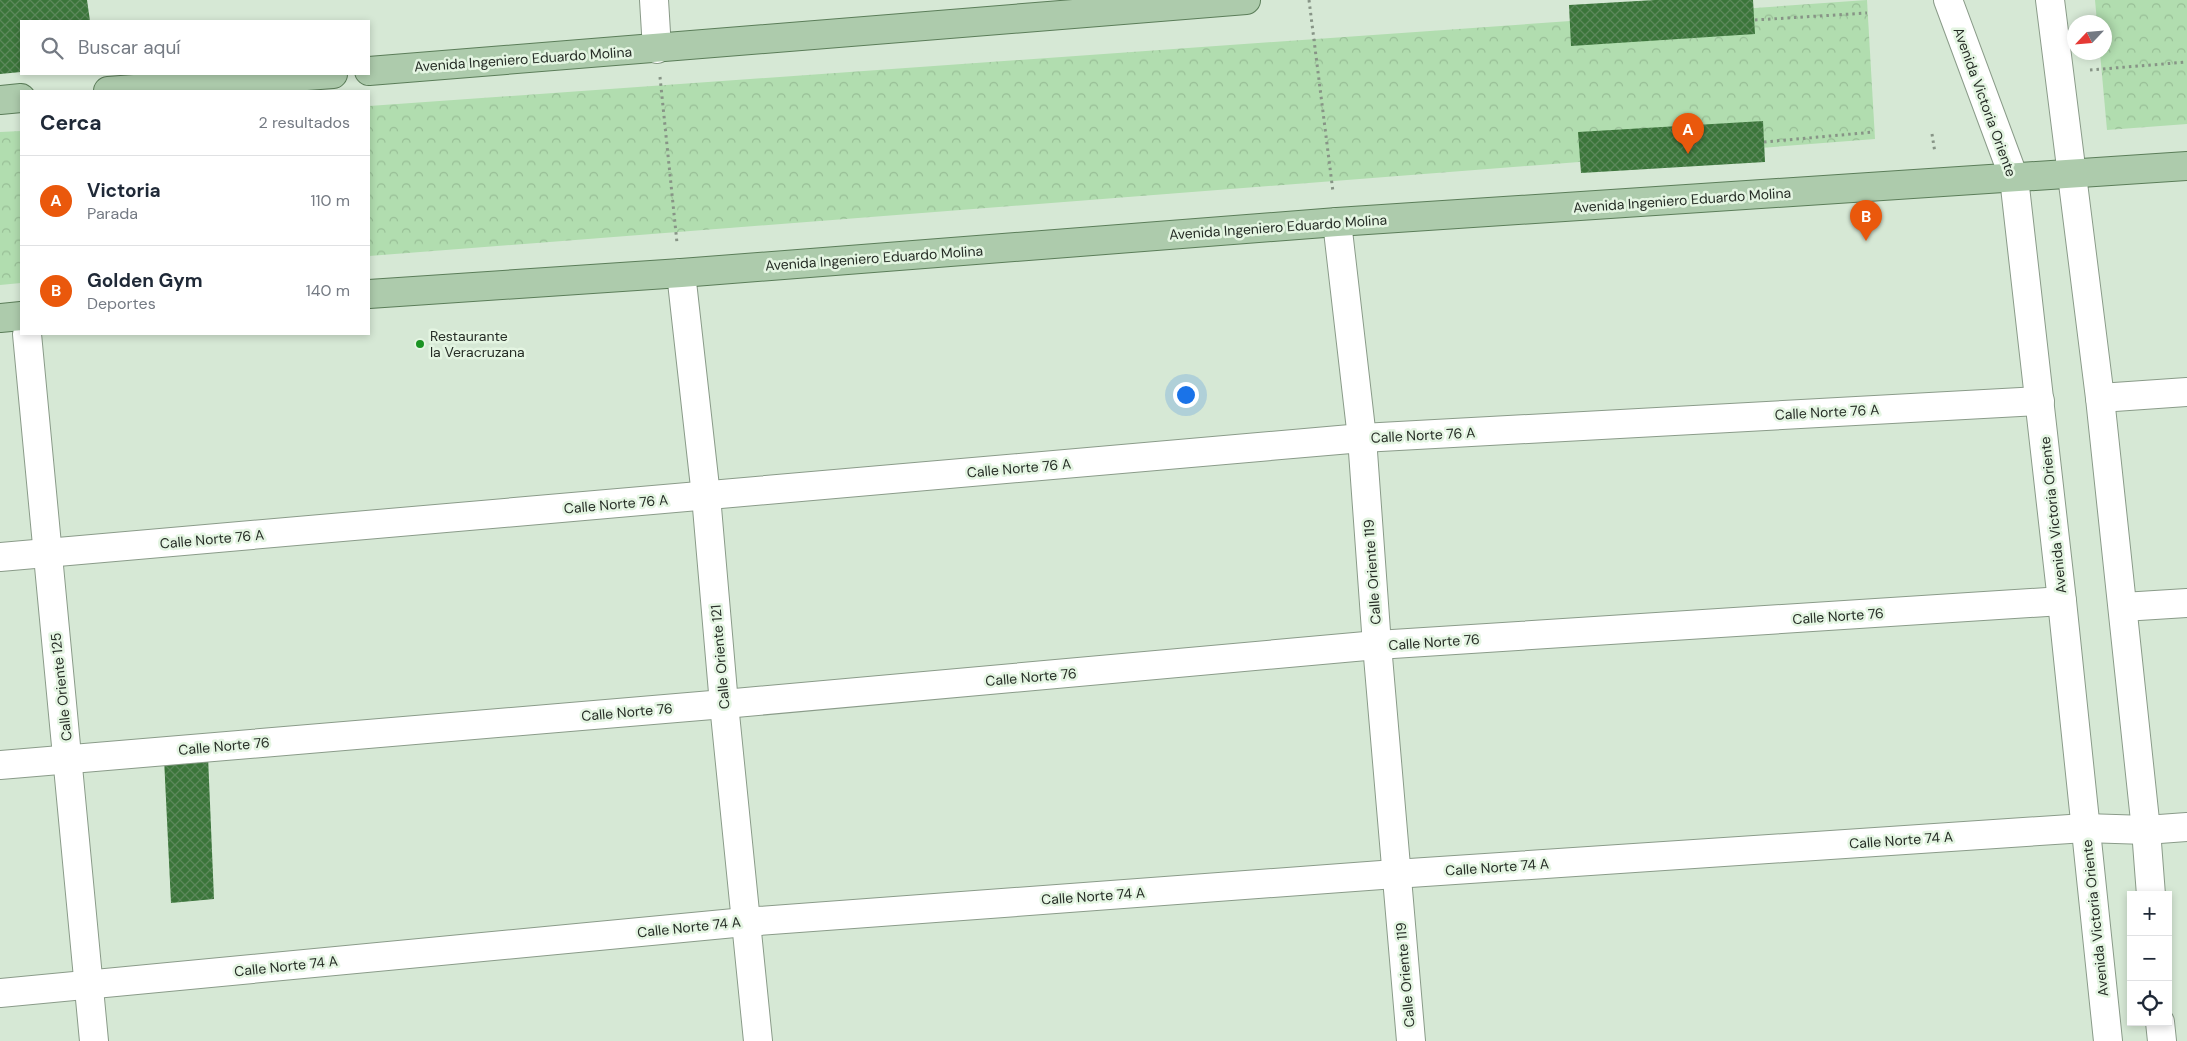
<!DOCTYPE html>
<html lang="es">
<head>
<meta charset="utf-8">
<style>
	body { margin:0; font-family:"DM Sans",sans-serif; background:#f2f2f3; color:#1f2937 }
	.controls { position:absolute; right:15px; bottom:15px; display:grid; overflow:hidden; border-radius:0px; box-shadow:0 2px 8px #0003 }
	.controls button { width:45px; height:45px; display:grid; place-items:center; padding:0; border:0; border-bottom:1px solid #e0e1e3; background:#fff; color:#1f2937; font:25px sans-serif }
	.compass { position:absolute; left:2067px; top:15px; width:45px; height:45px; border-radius:50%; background:#fff; box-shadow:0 2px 8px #0003; rotate:244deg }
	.you { position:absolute; left:1185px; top:394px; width:18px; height:18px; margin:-12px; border:4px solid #fff; border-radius:50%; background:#1a73e8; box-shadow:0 0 0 8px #1a73e833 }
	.badge { display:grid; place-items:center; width:32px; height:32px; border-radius:50%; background:#ea580c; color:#fff; font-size:16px; font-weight:700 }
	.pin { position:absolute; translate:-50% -41px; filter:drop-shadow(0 1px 2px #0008) }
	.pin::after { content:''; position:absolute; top:26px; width:18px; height:15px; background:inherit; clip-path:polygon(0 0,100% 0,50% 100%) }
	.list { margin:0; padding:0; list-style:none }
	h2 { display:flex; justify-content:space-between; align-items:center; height:65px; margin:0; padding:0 20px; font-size:21px }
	h2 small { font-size:16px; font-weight:400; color:#747a83 }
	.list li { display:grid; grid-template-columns:32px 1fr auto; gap:15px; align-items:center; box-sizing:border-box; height:90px; padding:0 20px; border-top:1px solid #e0e1e3 }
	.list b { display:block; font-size:19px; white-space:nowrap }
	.list p { margin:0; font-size:16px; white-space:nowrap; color:#747a83 }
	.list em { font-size:16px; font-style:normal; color:#747a83 }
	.icon { flex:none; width:28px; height:28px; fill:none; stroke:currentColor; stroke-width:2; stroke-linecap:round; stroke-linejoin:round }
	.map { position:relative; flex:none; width:2187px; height:1041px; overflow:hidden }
	.search { position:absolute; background:#fff; box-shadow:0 2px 8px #0003; left:20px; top:20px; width:350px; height:55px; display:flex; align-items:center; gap:12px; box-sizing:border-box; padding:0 18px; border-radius:0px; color:#747a83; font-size:19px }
	.panel { position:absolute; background:#fff; box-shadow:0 2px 8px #0003; left:20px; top:90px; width:350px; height:245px; border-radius:0px }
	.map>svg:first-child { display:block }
	.forest { fill:url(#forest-crowns) }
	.building { fill:url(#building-cross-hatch) }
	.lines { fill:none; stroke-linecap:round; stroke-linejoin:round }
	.minor-casing { stroke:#8a9b89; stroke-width:30 }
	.tertiary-casing { stroke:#8a9b89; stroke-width:30 }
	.primary-casing { stroke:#5b7d59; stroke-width:30 }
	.path { stroke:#879486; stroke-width:3; stroke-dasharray:2.5 4; stroke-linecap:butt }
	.minor { stroke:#fff; stroke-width:28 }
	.tertiary { stroke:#fff; stroke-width:28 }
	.primary { stroke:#adcbac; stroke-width:28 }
	.poi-dot { fill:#1a9323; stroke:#e4f5e2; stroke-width:2 }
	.labels { text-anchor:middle; stroke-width:5; stroke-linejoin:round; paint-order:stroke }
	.street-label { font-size:14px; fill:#262d26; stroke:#e4f5e2 }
	.poi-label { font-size:14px; fill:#262d26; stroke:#e4f5e2; text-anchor:start }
</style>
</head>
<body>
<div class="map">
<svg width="2187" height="1041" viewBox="0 0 2187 1041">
	<defs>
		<pattern id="forest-crowns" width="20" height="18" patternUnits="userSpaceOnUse" patternTransform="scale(1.25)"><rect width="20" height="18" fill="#b1ddaf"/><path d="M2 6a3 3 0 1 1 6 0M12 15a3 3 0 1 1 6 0" fill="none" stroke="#98be96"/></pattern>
		<pattern id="building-cross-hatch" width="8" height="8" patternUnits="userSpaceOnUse" patternTransform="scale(1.25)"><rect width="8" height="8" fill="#3b753a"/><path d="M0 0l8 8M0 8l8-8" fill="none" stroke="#5c885b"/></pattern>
	</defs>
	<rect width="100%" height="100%" fill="#d6e8d5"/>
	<g class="forest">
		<path d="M1867 0 1875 139 369 256V106Z"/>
		<path d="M2095 0H2187V124L2107 130 2100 53 2104 52V22H2097Z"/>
		<path d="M21 131V283L0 285V132Z"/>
	</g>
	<g class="building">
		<path d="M0 0H87L90 21H21V72L0 74Z"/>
		<path d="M1655 0H1753L1755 34 1571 46 1569 5Z"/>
		<path d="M1763 121 1765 162 1581 173 1578 132Z"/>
		<path d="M208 756 214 899 171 903 164 758Z"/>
	</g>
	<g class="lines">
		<g class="minor-casing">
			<g id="minor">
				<path d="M654 0 657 49"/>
				<path d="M1337 222 1362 438 1377 645 1411 1041"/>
				<path d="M681 273 706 496 724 704 758 1041"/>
				<path d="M27 334 94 1041"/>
				<path d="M2100 398 2187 392"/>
				<path d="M0 557 1362 438 2040 401"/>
				<path d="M2123 607 2187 603"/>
				<path d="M0 765 724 704 1377 645 2062 601"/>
				<path d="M0 993 745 922 1395 874 2085 828 2146 830 2187 827"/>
			</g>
		</g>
		<g class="tertiary-casing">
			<g id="tertiary">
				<path d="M1948 0 2014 178 2062 601 2108 1041"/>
				<path d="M2050 0 2100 398 2146 830 2151 895"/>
				<path d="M2160 1022 2162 1041"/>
			</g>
		</g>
		<g class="primary-casing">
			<g id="primary">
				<path d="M369 71 1246 0"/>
				<path d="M108 91 333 74"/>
				<path d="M0 100 21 98"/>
				<path d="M369 294 681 273 1337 222 2187 166"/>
				<path d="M0 318 21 316"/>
			</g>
		</g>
		<g class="path">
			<path d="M1309 0 1333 192"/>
			<path d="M1755 20 1867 13"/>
			<path d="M2090 70 2187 62"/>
			<path d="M660 77 677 243"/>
			<path d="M1932 134 1935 153"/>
			<path d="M1764 142 1874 132"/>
		</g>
		<use href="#minor" class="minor"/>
		<use href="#tertiary" class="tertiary"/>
		<use href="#primary" class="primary"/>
	</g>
	<circle class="poi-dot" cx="420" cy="344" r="5"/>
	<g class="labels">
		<g class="street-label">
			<text transform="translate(523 59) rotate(-4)" y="5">Avenida Ingeniero Eduardo Molina</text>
			<text transform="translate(1985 102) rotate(70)" y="5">Avenida Victoria Oriente</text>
			<text transform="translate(1682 200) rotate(-4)" y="5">Avenida Ingeniero Eduardo Molina</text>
			<text transform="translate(1278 227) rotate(-4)" y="5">Avenida Ingeniero Eduardo Molina</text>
			<text transform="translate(874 258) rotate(-4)" y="5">Avenida Ingeniero Eduardo Molina</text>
			<text transform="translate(1827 412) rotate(-3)" y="5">Calle Norte 76 A</text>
			<text transform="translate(1423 435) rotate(-3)" y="5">Calle Norte 76 A</text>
			<text transform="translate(1019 468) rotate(-5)" y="5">Calle Norte 76 A</text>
			<text transform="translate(616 504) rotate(-5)" y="5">Calle Norte 76 A</text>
			<text transform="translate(2053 515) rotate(-96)" y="5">Avenida Victoria Oriente</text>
			<text transform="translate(212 539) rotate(-5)" y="5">Calle Norte 76 A</text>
			<text transform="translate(1372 572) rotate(-94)" y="5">Calle Oriente 119</text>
			<text transform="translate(1838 616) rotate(-4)" y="5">Calle Norte 76</text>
			<text transform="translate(1434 642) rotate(-4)" y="5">Calle Norte 76</text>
			<text transform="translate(720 657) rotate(-95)" y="5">Calle Oriente 121</text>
			<text transform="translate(1031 677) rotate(-5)" y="5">Calle Norte 76</text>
			<text transform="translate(61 687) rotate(-96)" y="5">Calle Oriente 125</text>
			<text transform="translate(627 712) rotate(-5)" y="5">Calle Norte 76</text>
			<text transform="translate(224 746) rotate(-5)" y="5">Calle Norte 76</text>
			<text transform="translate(1901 840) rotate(-4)" y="5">Calle Norte 74 A</text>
			<text transform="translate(1497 867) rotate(-4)" y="5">Calle Norte 74 A</text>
			<text transform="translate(1093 896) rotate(-4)" y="5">Calle Norte 74 A</text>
			<text transform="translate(2095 918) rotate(-96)" y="5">Avenida Victoria Oriente</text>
			<text transform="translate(689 927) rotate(-6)" y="5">Calle Norte 74 A</text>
			<text transform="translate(286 966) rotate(-6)" y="5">Calle Norte 74 A</text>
			<text transform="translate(1405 975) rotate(-95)" y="5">Calle Oriente 119</text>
		</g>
		<g class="poi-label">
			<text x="430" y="341">Restaurante<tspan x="430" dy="16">la Veracruzana</tspan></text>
		</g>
	</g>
</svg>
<div class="controls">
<button>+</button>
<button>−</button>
<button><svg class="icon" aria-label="locate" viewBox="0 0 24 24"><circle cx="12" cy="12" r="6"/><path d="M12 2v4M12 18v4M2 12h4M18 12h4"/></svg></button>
</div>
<svg class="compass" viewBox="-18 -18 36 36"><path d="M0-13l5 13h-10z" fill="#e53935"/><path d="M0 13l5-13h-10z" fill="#747a83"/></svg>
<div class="you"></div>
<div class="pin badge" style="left:1688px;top:154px">A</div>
<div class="pin badge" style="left:1866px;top:241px">B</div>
<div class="search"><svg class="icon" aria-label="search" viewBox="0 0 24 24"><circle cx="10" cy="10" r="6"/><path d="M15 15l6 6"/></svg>Buscar aquí</div>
<section class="panel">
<h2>Cerca<small>2 resultados</small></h2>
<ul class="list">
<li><span class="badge">A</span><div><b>Victoria</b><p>Parada</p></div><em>110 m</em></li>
<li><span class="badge">B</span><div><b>Golden Gym</b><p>Deportes</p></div><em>140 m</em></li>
</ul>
</section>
</div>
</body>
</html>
